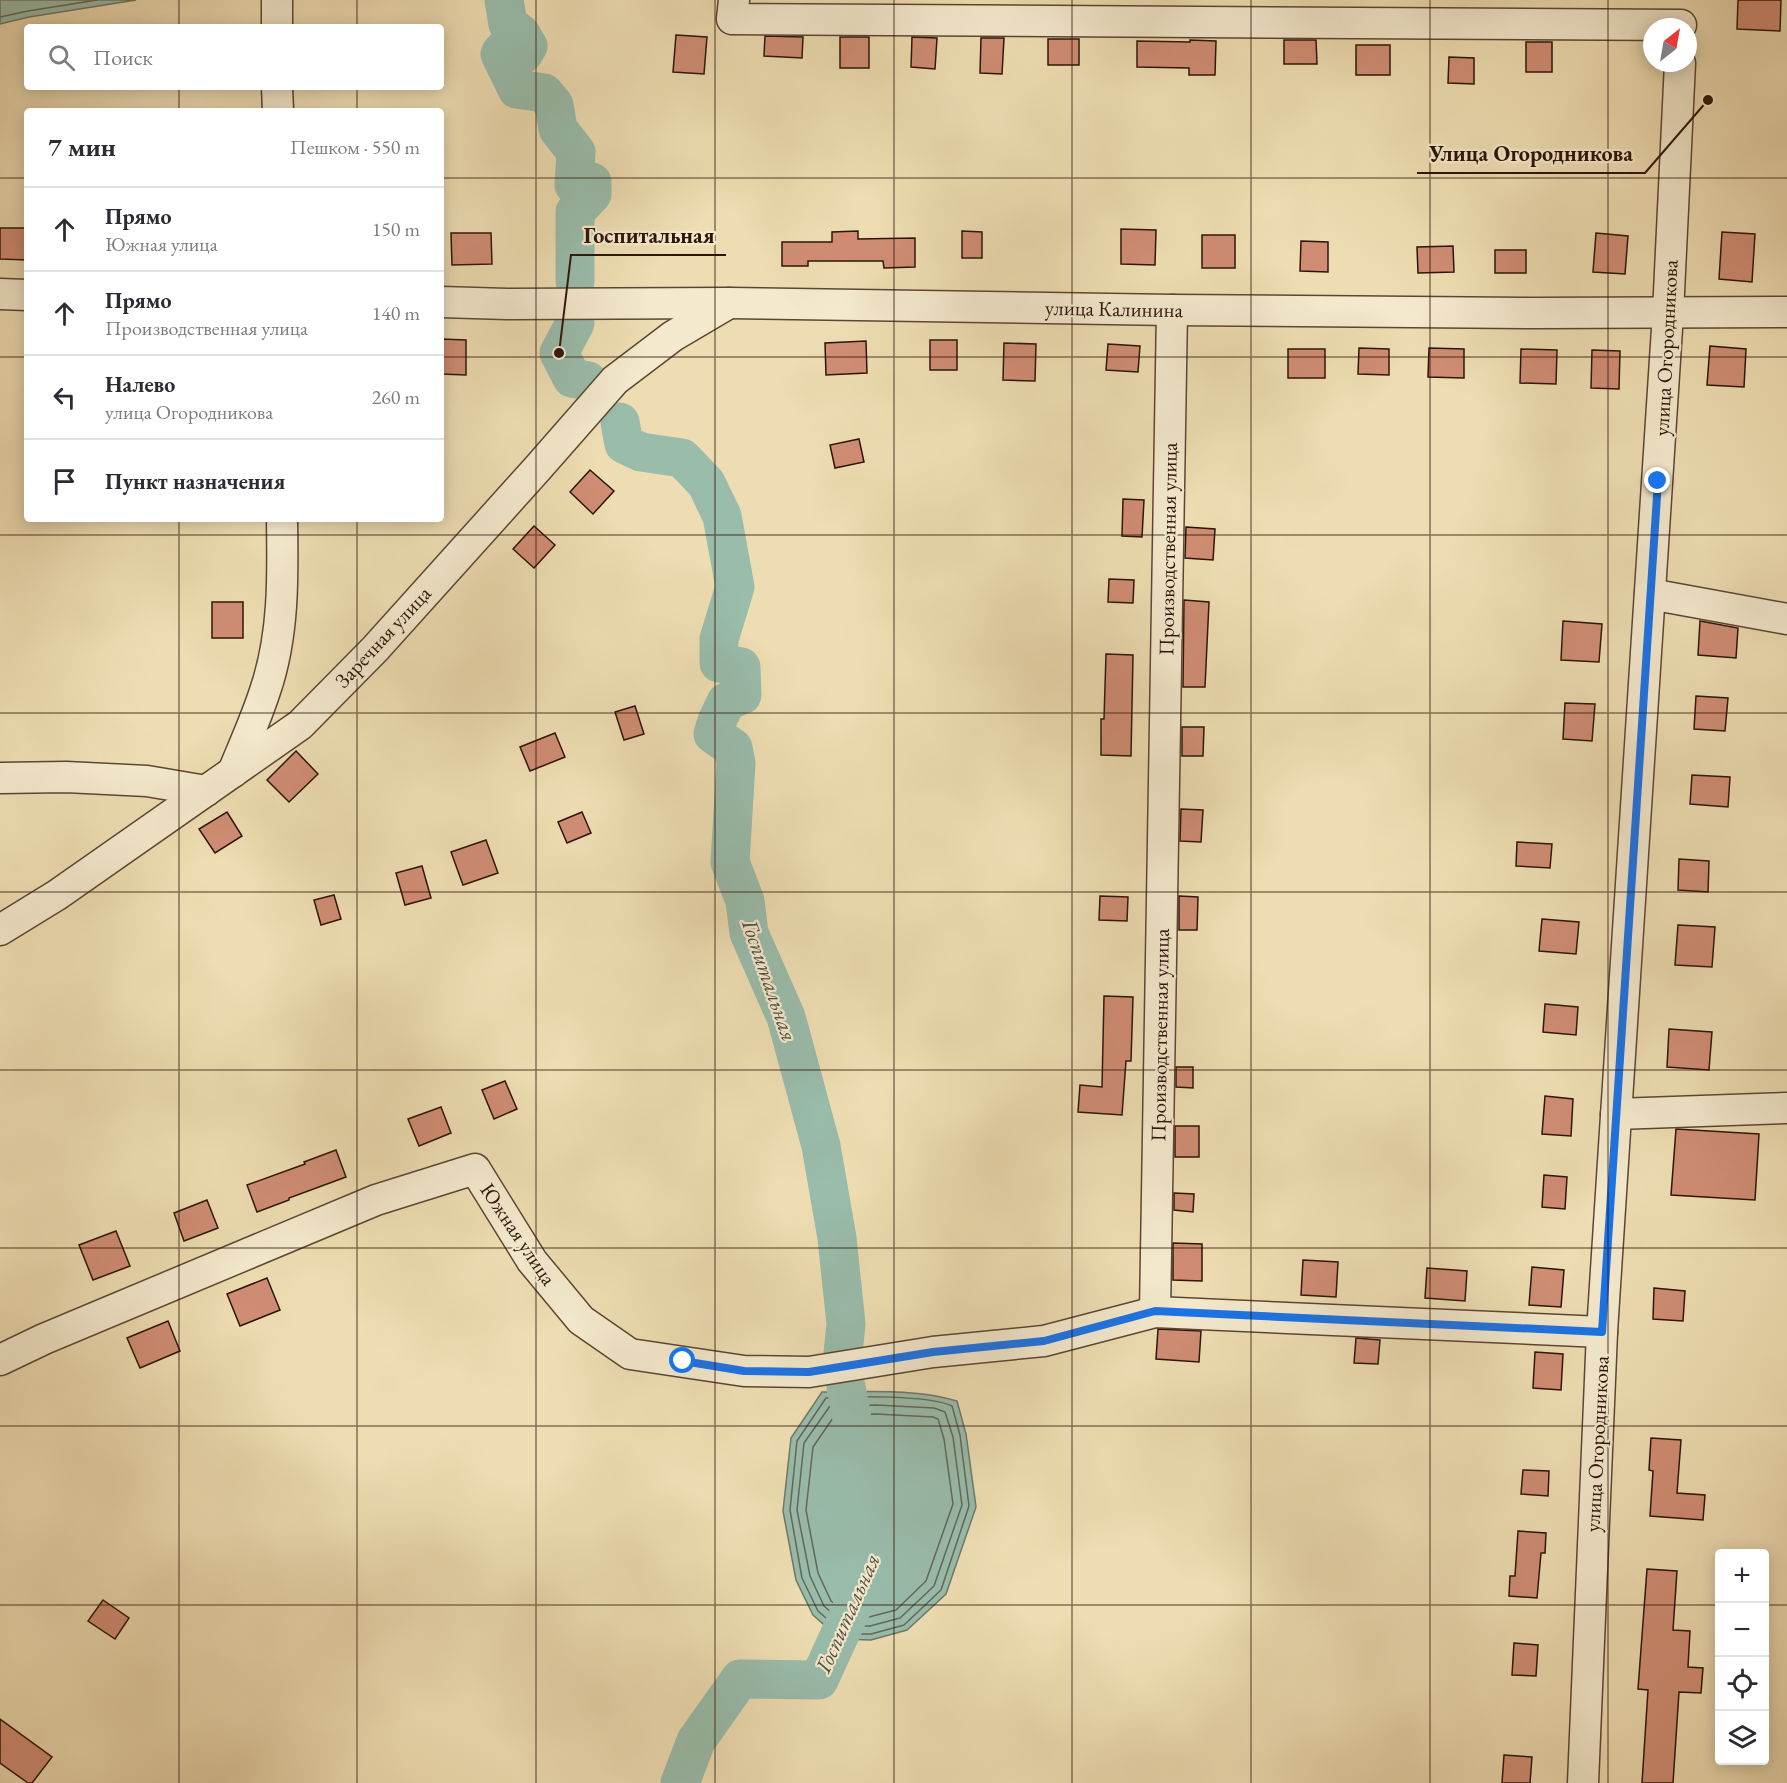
<!DOCTYPE html>
<html lang="ru">
<head>
<meta charset="utf-8">
<style>
	body { margin:0; font-family:"EB Garamond",serif; background:#f7f7f7; color:#2b2b33 }
	.controls { position:absolute; right:18px; bottom:18px; display:grid; overflow:hidden; border-radius:6px; box-shadow:0 3px 15px #0003 }
	.controls button { width:54px; height:54px; display:grid; place-items:center; padding:0; border:0; border-bottom:2px solid #e1e1e2; background:#fff; color:#2b2b33; font:30px sans-serif }
	.compass { position:absolute; left:1643px; top:18px; width:54px; height:54px; border-radius:50%; background:#fff; box-shadow:0 3px 15px #0003; rotate:31deg }
	.stop { position:absolute; width:18px; height:18px; margin:-14px; border:4px solid #1a73e8; border-radius:50%; background:#fff }
	.stop.end { background:#1a73e8; border-color:#fff; box-shadow:0 2px 6px #0008 }
	.list { margin:0; padding:0; list-style:none }
	h2 { display:flex; justify-content:space-between; align-items:center; height:78px; margin:0; padding:0 24px; font-size:26px }
	h2 small { font-size:20px; font-weight:400; color:#7c7c81 }
	.list li { display:grid; grid-template-columns:39px 1fr auto; gap:18px; align-items:center; box-sizing:border-box; height:84px; padding:0 24px; border-top:2px solid #e1e1e2 }
	.list b { display:block; font-size:22px; white-space:nowrap }
	.list p { margin:0; font-size:20px; white-space:nowrap; color:#7c7c81 }
	.list em { font-size:20px; font-style:normal; color:#7c7c81 }
	.icon { flex:none; width:33px; height:33px; fill:none; stroke:currentColor; stroke-width:2; stroke-linecap:round; stroke-linejoin:round }
	.map { position:relative; flex:none; width:1787px; height:1783px; overflow:hidden }
	.search { position:absolute; background:#fff; box-shadow:0 3px 15px #0003; left:24px; top:24px; width:420px; height:66px; display:flex; align-items:center; gap:15px; box-sizing:border-box; padding:0 21px; border-radius:6px; color:#7c7c81; font-size:22px }
	.panel { position:absolute; background:#fff; box-shadow:0 3px 15px #0003; left:24px; top:108px; width:420px; height:414px; border-radius:6px }
	.map>svg:first-child { display:block }
	.water { fill:#99bcab; stroke:#6d796a; stroke-width:1.5 }
	.lines { fill:none; stroke-linecap:round; stroke-linejoin:round }
	.shore { stroke:#62685a; stroke-width:1.5 }
	.river { stroke:#99bcab; stroke-width:39 }
	.building { fill:#d08d74; stroke:#2c1409; stroke-width:1.5 }
	.minor-casing { stroke:#5c4633; stroke-width:33 }
	.minor { stroke:#f4e9cd; stroke-width:30 }
	.route { stroke:#1a73e8; stroke-width:8 }
	.grid { fill:none; stroke:#2c1409; stroke-width:1.5; stroke-opacity:0.55 }
	.labels { text-anchor:middle; stroke-width:4.5; stroke-linejoin:round; paint-order:stroke }
	.street-label { font-size:21px; fill:#2c1409; stroke:#f4e9cd }
	.water-label { font-size:22px; font-style:italic; fill:#524f42; stroke:#f4e9cd }
	.leader { fill:none; stroke:#2c1409; stroke-width:2 }
	.callout-dot { fill:#2c1409; stroke:#f4e9cd; stroke-width:2 }
	.callout-label { font-size:22px; text-anchor:middle; font-weight:bold; fill:#2c1409; stroke:#f4e9cd; stroke-width:4.5; stroke-linejoin:round; paint-order:stroke }
</style>
</head>
<body>
<div class="map">
<svg width="1787" height="1783" viewBox="0 0 1787 1783">
	<rect width="100%" height="100%" fill="#eeddb2"/>
	<filter id="stains"><feTurbulence type="fractalNoise" baseFrequency=".00333" numOctaves="4"/><feColorMatrix values="0 0 0 0 .2 0 0 0 0 .09 0 0 0 0 .02 0 0 0 .5 -.17"/></filter>
	<radialGradient id="worn" r=".72"><stop offset=".6" stop-color="#630" stop-opacity="0"/><stop offset="1" stop-color="#630" stop-opacity=".3"/></radialGradient>
	<g class="water">
		<path d="M0 0H136L29 17 0 24Z"/>
		<path d="M822 1392C866 1392 914 1388 957 1401L966 1434 976 1507 946 1594 907 1630 871 1640 840 1639 813 1615 796 1580 783 1511 791 1438Z"/>
	</g>
	<g class="lines">
		<g class="shore">
			<path d="M0 17 28 11 97 0"/>
			<path d="M826 1398C853 1396 929 1395 952 1406L960 1435 969 1506 941 1590 904 1625 871 1634H844L818 1611 802 1578 790 1510 797 1441Z"/>
			<path d="M876 1405 934 1408 945 1412 953 1437 962 1505 934 1586 900 1618 870 1626H847L824 1606 810 1576 797 1510 804 1443 830 1406Z"/>
			<path d="M876 1414 933 1417 938 1419 944 1439 953 1504 926 1581 896 1610 869 1617H850L831 1601 818 1573 806 1510 813 1447 835 1415Z"/>
		</g>
		<g class="river">
			<path d="M504 0 508 24 521 34 528 46 523 54 504 49 500 54 517 89 544 93 554 105 558 129 576 152 574 185 592 182V194L575 212V281"/>
			<path d="M575 323 559 353 572 378 588 381"/>
			<path d="M620 422 624 444 641 452 682 458 706 483 722 516 735 587 719 639V663L741 667 742 695 726 702 717 721 713 734 733 748 736 763 730 862 745 901 749 933 786 1017 821 1146 837 1238 846 1324 843 1353"/>
			<path d="M846 1387 857 1445"/>
			<path d="M680 1783 696 1741 740 1679 819 1680 861 1588"/>
		</g>
	</g>
	<g class="building">
		<path d="M1738 0H1781L1780 31 1737 29Z"/>
		<path d="M676 35 707 37 704 74 673 72Z"/>
		<path d="M765 36 803 37 802 58 764 56Z"/>
		<rect x="840" y="37" width="29" height="31"/>
		<path d="M912 37 937 38 935 69 911 67Z"/>
		<path d="M981 38H1004L1002 74 980 73Z"/>
		<rect x="1048" y="39" width="31" height="26"/>
		<path d="M1190 40 1216 41 1215 75H1189V68L1137 67V41L1190 42Z"/>
		<path d="M1284 40H1316L1317 64H1284Z"/>
		<rect x="1526" y="42" width="26" height="30"/>
		<rect x="1356" y="45" width="34" height="30"/>
		<path d="M1449 57 1474 58V84L1448 83Z"/>
		<path d="M0 228H27V260L0 259Z"/>
		<path d="M1121 229 1156 230 1155 265 1121 264Z"/>
		<path d="M858 231V239L915 238V267L884 268 883 261H808V266H782V242H832V232Z"/>
		<path d="M962 231 982 232V258H962Z"/>
		<path d="M1722 232 1755 234 1752 282 1719 279Z"/>
		<path d="M451 233H491L492 264 452 265Z"/>
		<path d="M1596 233 1628 236 1625 274 1593 272Z"/>
		<rect x="1202" y="235" width="33" height="33"/>
		<path d="M1301 241 1328 242V272L1300 271Z"/>
		<path d="M1453 246 1454 272 1418 273 1417 247Z"/>
		<rect x="1495" y="250" width="31" height="23"/>
		<path d="M441 339 466 340V375L441 374Z"/>
		<rect x="930" y="340" width="27" height="30"/>
		<path d="M866 341 867 373 826 375 825 343Z"/>
		<path d="M1004 343 1036 344 1035 381 1003 380Z"/>
		<path d="M1108 344 1140 346 1138 372 1106 370Z"/>
		<path d="M1710 346 1746 349 1744 387 1707 385Z"/>
		<path d="M1359 348 1389 349V375L1358 374Z"/>
		<path d="M1429 348 1464 349V378L1428 377Z"/>
		<rect x="1288" y="349" width="37" height="29"/>
		<path d="M1521 349 1557 350 1556 384 1520 383Z"/>
		<path d="M1592 350 1620 351 1619 389 1591 388Z"/>
		<path d="M859 439 864 462 835 468 830 445Z"/>
		<path d="M590 470 614 491 593 514 570 492Z"/>
		<path d="M1123 499 1144 500 1142 537 1122 536Z"/>
		<path d="M534 526 555 545 534 568 513 549Z"/>
		<path d="M1186 527 1215 529 1213 560 1185 558Z"/>
		<path d="M1109 579 1134 580 1133 603 1108 602Z"/>
		<path d="M1184 600 1209 602 1205 687H1183Z"/>
		<rect x="212" y="602" width="31" height="36"/>
		<path d="M1563 621 1602 624 1599 662 1561 660Z"/>
		<path d="M1700 621 1738 628 1736 658 1698 655Z"/>
		<path d="M1106 654 1133 655 1131 756 1101 755V719H1104Z"/>
		<path d="M1696 696 1728 698 1725 731 1694 729Z"/>
		<path d="M1565 703 1595 704 1592 741 1563 739Z"/>
		<path d="M635 706 644 734 624 740 615 712Z"/>
		<path d="M1182 727H1204L1203 756H1182Z"/>
		<path d="M555 733 565 757 530 771 520 747Z"/>
		<path d="M296 751 318 774 289 802 267 780Z"/>
		<path d="M1692 775 1730 777 1728 807 1690 804Z"/>
		<path d="M1181 809 1203 810 1201 842 1180 841Z"/>
		<path d="M227 812 242 836 215 853 199 829Z"/>
		<path d="M582 812 591 833 567 843 558 822Z"/>
		<path d="M486 840 498 873 463 885 451 852Z"/>
		<path d="M1517 842 1552 844 1550 868 1516 866Z"/>
		<path d="M1679 859 1709 861 1708 892 1678 890Z"/>
		<path d="M422 866 431 898 405 905 396 873Z"/>
		<path d="M334 895 341 919 321 925 314 900Z"/>
		<path d="M1100 896 1128 897 1127 921 1099 920Z"/>
		<path d="M1179 896 1198 897 1197 930H1179Z"/>
		<path d="M1542 919 1579 922 1576 954 1539 951Z"/>
		<path d="M1678 925 1715 927 1712 967 1675 965Z"/>
		<path d="M1104 996 1133 997 1131 1061H1126L1122 1115 1078 1112 1080 1085 1102 1087Z"/>
		<path d="M1545 1004 1578 1007 1576 1035 1543 1032Z"/>
		<path d="M1669 1029 1712 1032 1709 1070 1667 1067Z"/>
		<path d="M1176 1067H1193V1088L1176 1087Z"/>
		<path d="M505 1081 517 1109 494 1119 482 1090Z"/>
		<path d="M1545 1096 1573 1099 1571 1136 1542 1134Z"/>
		<path d="M441 1107 451 1133 419 1146 408 1119Z"/>
		<rect x="1175" y="1126" width="24" height="31"/>
		<path d="M1676 1129 1759 1134 1755 1200 1671 1195Z"/>
		<path d="M336 1150 346 1177 289 1198V1200L257 1212 247 1185 305 1164 304 1162Z"/>
		<path d="M1544 1175 1567 1177 1565 1209 1542 1207Z"/>
		<path d="M1174 1193 1194 1194 1193 1212 1174 1210Z"/>
		<path d="M207 1200 218 1228 184 1241 174 1213Z"/>
		<path d="M116 1231 130 1266 93 1280 79 1245Z"/>
		<path d="M1173 1243 1202 1244V1281L1173 1280Z"/>
		<path d="M1303 1260 1338 1262 1336 1297 1301 1295Z"/>
		<path d="M1532 1267 1564 1270 1561 1307 1529 1305Z"/>
		<path d="M1427 1268 1467 1271 1465 1301 1425 1298Z"/>
		<path d="M267 1278 280 1310 240 1326 227 1294Z"/>
		<path d="M1654 1288 1685 1291 1683 1321 1653 1319Z"/>
		<path d="M168 1321 180 1351 140 1368 127 1338Z"/>
		<path d="M1158 1329 1201 1331 1199 1362 1156 1359Z"/>
		<path d="M1356 1338 1380 1340 1378 1364 1354 1363Z"/>
		<path d="M1535 1352 1563 1354 1561 1390 1533 1388Z"/>
		<path d="M1651 1438 1681 1440 1677 1493 1705 1495 1703 1520 1650 1516 1653 1471 1649 1470Z"/>
		<path d="M1523 1470 1549 1471 1548 1496 1521 1494Z"/>
		<path d="M1518 1531 1546 1533 1545 1553H1541L1537 1598 1509 1596 1510 1576H1515Z"/>
		<path d="M1647 1569 1677 1571 1673 1630 1690 1631 1688 1667 1703 1668 1701 1693 1679 1692 1673 1783H1642L1648 1690 1638 1689Z"/>
		<path d="M103 1600 129 1618 115 1639 88 1621Z"/>
		<path d="M1514 1643 1538 1645 1536 1676 1512 1675Z"/>
		<path d="M0 1719 52 1757 32 1783H28L0 1763Z"/>
		<path d="M1504 1755 1532 1757 1530 1783H1502Z"/>
	</g>
	<g class="lines">
		<g class="minor-casing">
			<g id="minor">
				<path d="M277 0V27"/>
				<path d="M734 0 732 19 1681 25"/>
				<path d="M277 87 278 111"/>
				<path d="M0 294 27 295"/>
				<path d="M441 302 507 304 729 303 1172 310 1538 313 1787 312"/>
				<path d="M1172 310 1155 1312 1602 1332"/>
				<path d="M1650 594 1787 619"/>
				<path d="M233 772C244 745 256 719 265 691 284 636 283 577 282 519"/>
				<path d="M0 778 66 777 147 781 206 791"/>
				<path d="M0 930 57 895 300 725 375 649 537 469 615 380 673 336 729 303"/>
				<path d="M1616 1114 1787 1108"/>
				<path d="M0 1360 44 1339 376 1200 475 1169 532 1261 581 1320 630 1354 744 1371 809 1372 933 1352 1044 1341 1155 1312"/>
				<path d="M1583 1783 1602 1332 1668 313 1680 63"/>
			</g>
		</g>
		<use href="#minor" class="minor"/>
	</g>
	<g class="lines">
		<path class="route" d="M683 1361 744 1371 809 1372 933 1352 1044 1341 1155 1311 1602 1332 1658 481"/>
	</g>
	<path class="grid" d="M179 0V27M357 0V27M536 0V1783M715 0V1783M894 0V1783M1072 0V1783M1251 0V1783M1430 0V1783M1608 0V1783M179 87V111M357 87V111M0 178H27M441 178H1787M0 357H27M441 357H1787M179 519V1783M357 519V1783M0 535H1787M0 713H1787M0 892H1787M0 1070H1787M0 1248H1787M0 1426H1787M0 1605H1720M1764 1605H1787"/>
	<g class="labels">
		<g class="street-label">
			<text transform="translate(1114 309) rotate(1)" y="7">улица Калинина</text>
			<text transform="translate(1666 348) rotate(-87)" y="7">улица Огородникова</text>
			<text transform="translate(1168 549) rotate(-89)" y="7">Производственная улица</text>
			<text transform="translate(383 637) rotate(-47)" y="7">Заречная улица</text>
			<text transform="translate(1160 1035) rotate(-89)" y="7">Производственная улица</text>
			<text transform="translate(518 1234) rotate(56)" y="7">Южная улица</text>
			<text transform="translate(1597 1444) rotate(-87)" y="7">улица Огородникова</text>
		</g>
		<g class="water-label">
			<text transform="translate(770 980) rotate(71)" y="8">Госпитальная</text>
			<text transform="translate(847 1613) rotate(-66)" y="8">Госпитальная</text>
		</g>
	</g>
	<path class="leader" d="M1708 100L1645 173H1417M559 353L571 255H726"/>
	<g class="callout-dot">
		<circle cx="1708" cy="100" r="6"/>
		<circle cx="559" cy="353" r="6"/>
	</g>
	<g class="callout-label">
		<text x="1531" y="161">Улица Огородникова</text>
		<text x="649" y="243">Госпитальная</text>
	</g>
	<rect width="100%" height="100%" filter="url(#stains)"/>
	<rect width="100%" height="100%" fill="url(#worn)"/>
</svg>
<div class="controls">
<button>+</button>
<button>−</button>
<button><svg class="icon" aria-label="locate" viewBox="0 0 24 24"><circle cx="12" cy="12" r="6"/><path d="M12 2v4M12 18v4M2 12h4M18 12h4"/></svg></button>
<button><svg class="icon" aria-label="layers" viewBox="0 0 24 24"><path d="M12 4l9 5-9 5-9-5zM3 14l9 5 9-5"/></svg></button>
</div>
<svg class="compass" viewBox="-18 -18 36 36"><path d="M0-13l5 13h-10z" fill="#e53935"/><path d="M0 13l5-13h-10z" fill="#7c7c81"/></svg>
<div class="stop" style="left:683px;top:1361px"></div>
<div class="stop end" style="left:1658px;top:481px"></div>
<div class="search"><svg class="icon" aria-label="search" viewBox="0 0 24 24"><circle cx="10" cy="10" r="6"/><path d="M15 15l6 6"/></svg>Поиск</div>
<section class="panel">
<h2>7 мин<small>Пешком · 550 m</small></h2>
<ul class="list">
<li><svg class="icon" aria-label="ahead" viewBox="0 0 24 24"><path d="M12 20V5M6 11l6-6 6 6"/></svg><div><b>Прямо</b><p>Южная улица</p></div><em>150 m</em></li>
<li><svg class="icon" aria-label="ahead" viewBox="0 0 24 24"><path d="M12 20V5M6 11l6-6 6 6"/></svg><div><b>Прямо</b><p>Производственная улица</p></div><em>140 m</em></li>
<li><svg class="icon" aria-label="left" viewBox="0 0 24 24"><path d="M17 20v-9H6M10 6l-5 5 5 5"/></svg><div><b>Налево</b><p>улица Огородникова</p></div><em>260 m</em></li>
<li><svg class="icon" aria-label="arrive" viewBox="0 0 24 24"><path d="M6 21V4h12l-3 4 3 4H6"/></svg><div><b>Пункт назначения</b></div></li>
</ul>
</section>
</div>
</body>
</html>
